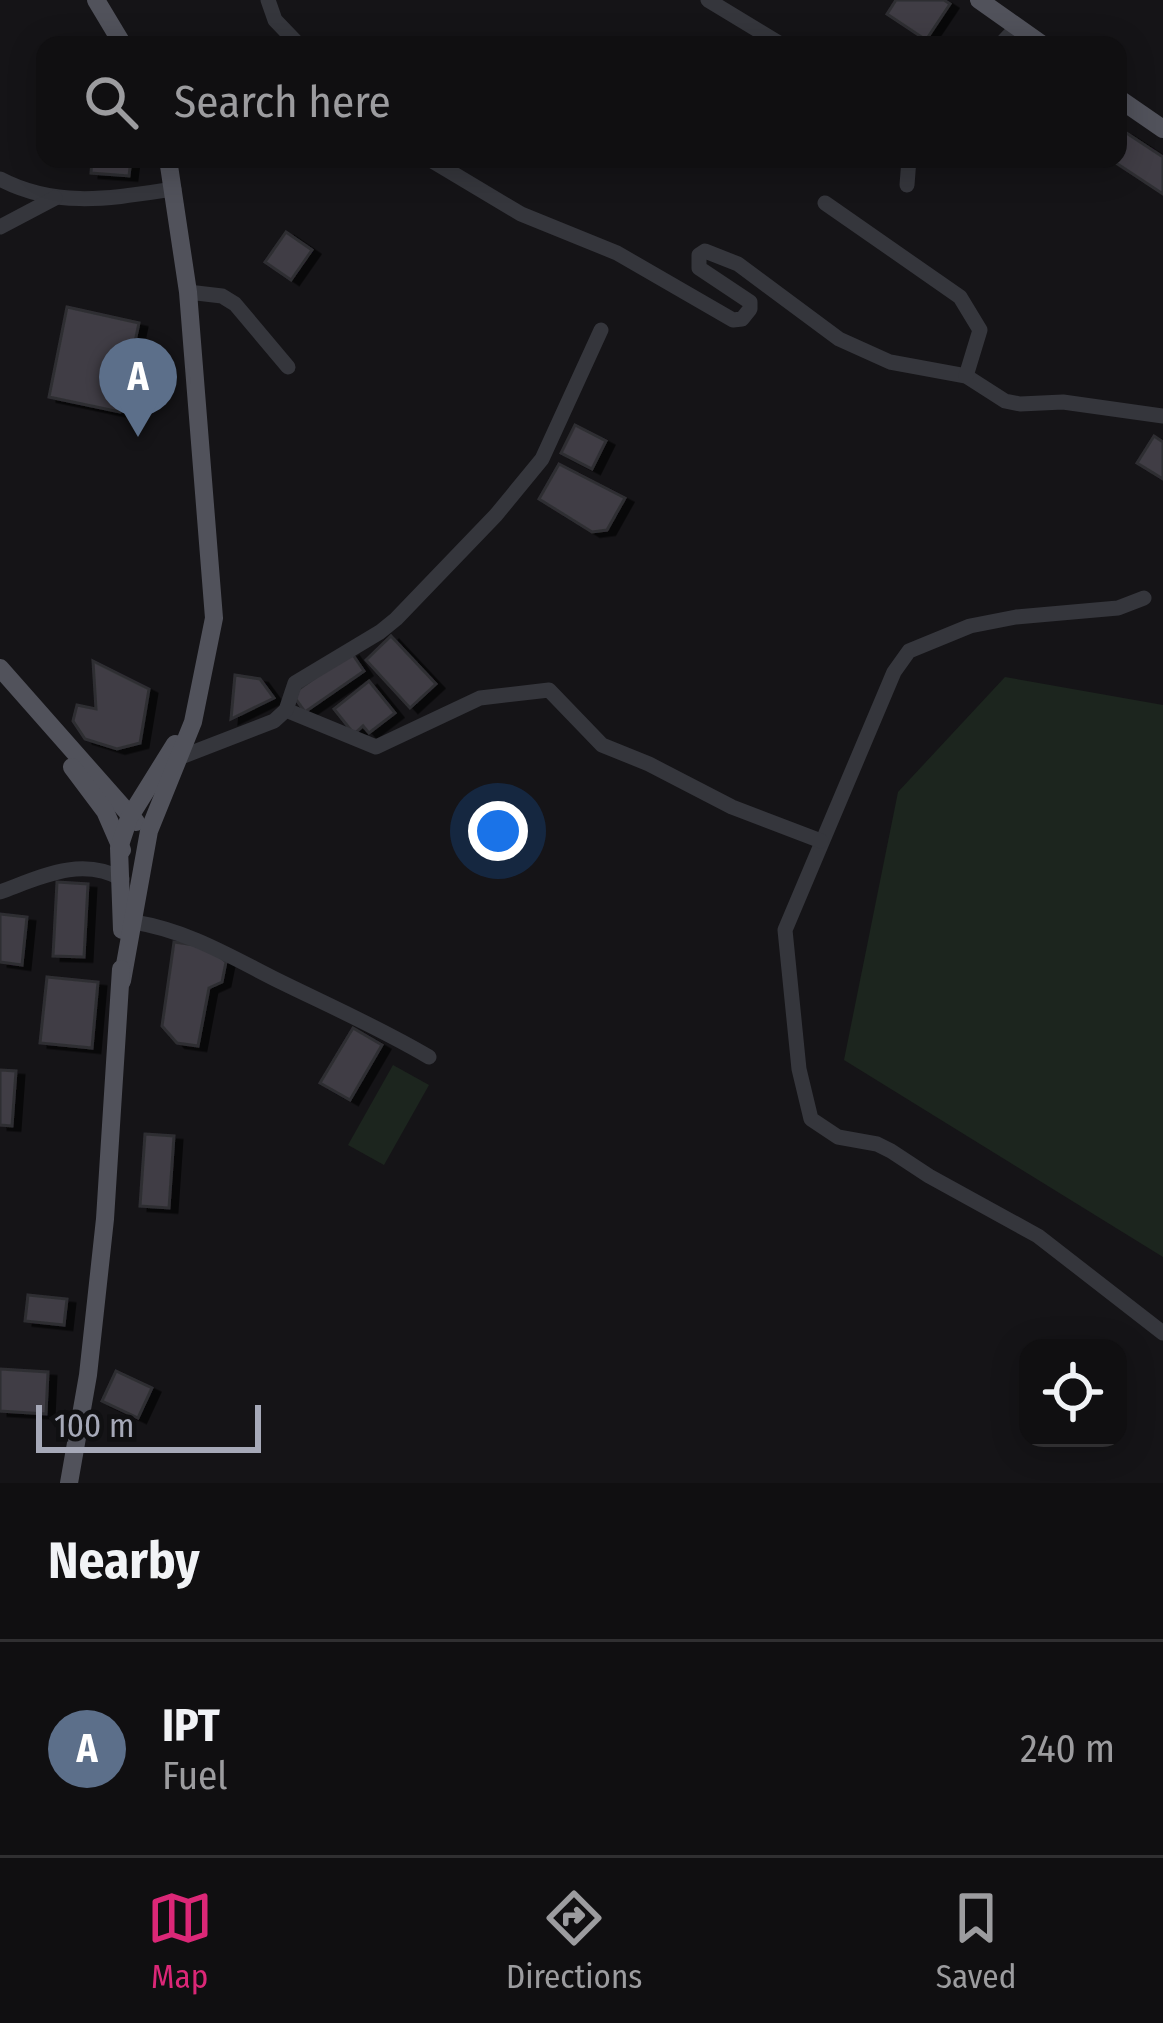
<!DOCTYPE html>
<html lang="en">
<head>
<meta charset="utf-8">
<style>
	body { margin:0; font-family:"Fira Sans Condensed",sans-serif; background:#1e1d1f; color:#f1f3f6 }
	.controls { position:absolute; right:36px; bottom:36px; display:grid; overflow:hidden; border-radius:24px; box-shadow:0 6px 30px #0003 }
	.controls button { width:108px; height:108px; display:grid; place-items:center; padding:0; border:0; border-bottom:3px solid #302f31; background:#100f11; color:#f1f3f6; font:60px sans-serif }
	.scale { position:absolute; left:36px; bottom:30px; width:225px; box-sizing:border-box; padding-left:12px; border:6px solid #a6a9b8; border-top:0; font-size:33px; line-height:42px; white-space:nowrap; color:#a6a9b8; -webkit-text-stroke:9px #101012; paint-order:stroke }
	.you { position:absolute; left:498px; top:831px; width:42px; height:42px; margin:-30px; border:9px solid #fff; border-radius:50%; background:#1a73e8; box-shadow:0 0 0 18px #1a73e833 }
	.badge { display:grid; place-items:center; width:78px; height:78px; border-radius:50%; background:#db2777; color:#fff; font-size:39px; font-weight:700 }
	.pin { position:absolute; translate:-50% -99px; filter:drop-shadow(0 3px 6px #0008) }
	.pin::after { content:''; position:absolute; top:63px; width:42px; height:36px; background:inherit; clip-path:polygon(0 0,100% 0,50% 100%) }
	.list { margin:0; padding:0; list-style:none }
	h2 { display:flex; justify-content:space-between; align-items:center; height:156px; margin:0; padding:0 48px; font-size:51px }
	h2 small { font-size:39px; font-weight:400; color:#9c9c9f }
	.list li { display:grid; grid-template-columns:78px 1fr auto; gap:36px; align-items:center; box-sizing:border-box; height:216px; padding:0 48px; border-top:3px solid #302f31 }
	.list b { display:block; font-size:45px; white-space:nowrap }
	.list p { margin:0; font-size:39px; white-space:nowrap; color:#9c9c9f }
	.list em { font-size:39px; font-style:normal; color:#9c9c9f }
	.icon { flex:none; width:66px; height:66px; fill:none; stroke:currentColor; stroke-width:2; stroke-linecap:round; stroke-linejoin:round }
	.map { position:relative; flex:none; width:1163px; height:1483px; overflow:hidden }
	.search { position:absolute; background:#100f11; box-shadow:0 6px 30px #0003; left:36px; right:36px; top:36px; height:132px; display:flex; align-items:center; gap:30px; box-sizing:border-box; padding:0 42px; border-radius:24px; color:#9c9c9f; font-size:45px }
	.sheet { height:372px; background:#100f11 }
	nav { display:flex; justify-content:space-around; align-items:center; box-sizing:border-box; height:168px; border-top:3px solid #302f31; background:#100f11; font-size:33px; color:#9c9c9f }
	nav a { display:grid; justify-items:center; gap:6px }
	nav .on { color:#db2777 }
	.map>svg:first-child { display:block }
	.green { fill:#1c251e }
	.building { fill:#3f3e44; stroke:#2f2e33; stroke-width:3; filter:url(#shadow) }
	.lines { fill:none; stroke-linecap:round; stroke-linejoin:round }
	.minor { stroke:#35363c; stroke-width:15 }
	.major { stroke:#51525b; stroke-width:18 }
</style>
</head>
<body>
<div class="map">
<svg width="1163" height="1483" viewBox="0 0 1163 1483">
	<defs>
		<filter id="shadow"><feDropShadow dx="8" dy="4.5" stdDeviation="0" flood-color="#0009"/></filter>
	</defs>
	<rect width="100%" height="100%" fill="#151417"/>
	<g class="green">
		<path d="M1005 677 1163 705V1257L844 1060 898 792Z"/>
		<path d="M393 1065 429 1085 384 1165 348 1145Z"/>
	</g>
	<g class="building">
		<path d="M896 0H944L950 4 926 40 887 14Z"/>
		<path d="M1125 132 1163 157V194L1110 159H1118V143Z"/>
		<path d="M92 159H131L129 176 91 173Z"/>
		<path d="M286 232 312 250 291 280 265 262Z"/>
		<path d="M67 307 139 323 120 412 49 397Z"/>
		<path d="M575 425 606 441 592 469 561 453Z"/>
		<path d="M1154 436 1163 442V479L1137 463Z"/>
		<path d="M559 464 625 498 607 530 592 532 539 499Z"/>
		<path d="M391 636 436 684 410 708 366 660Z"/>
		<path d="M351 652 364 671 305 712 292 694Z"/>
		<path d="M93 661 149 689 140 743 117 749 85 739 73 721 77 705 96 709Z"/>
		<path d="M235 675 260 679 274 698 231 719Z"/>
		<path d="M369 681 395 713 369 733 363 726 354 734 334 709Z"/>
		<path d="M57 882 88 884 84 957 53 956Z"/>
		<path d="M0 914 27 917 22 965 0 962Z"/>
		<path d="M174 942 209 947 226 962 222 982 209 988 198 1046 177 1043 162 1026Z"/>
		<path d="M47 977 98 982 92 1048 40 1043Z"/>
		<path d="M353 1028 382 1045 350 1100 320 1083Z"/>
		<path d="M0 1070 16 1071 12 1126 0 1125Z"/>
		<path d="M145 1134 174 1136 169 1208 140 1206Z"/>
		<path d="M28 1295 67 1299 64 1325 25 1321Z"/>
		<path d="M0 1369 48 1372 46 1414 0 1411Z"/>
		<path d="M116 1371 152 1388 138 1418 102 1401Z"/>
	</g>
	<g class="lines">
		<g class="minor">
			<path d="M268 0 275 20 299 45"/>
			<path d="M708 0 782 45"/>
			<path d="M1000 45 1017 27"/>
			<path d="M429 159 521 214 617 253 733 320 742 319 750 309V302L699 268V255L705 251 738 264 839 339 890 362 966 376 1005 401 1020 404 1063 402 1163 416"/>
			<path d="M0 179C57 209 113 198 174 189"/>
			<path d="M907 185 909 159"/>
			<path d="M825 203 960 297 980 330 966 376"/>
			<path d="M0 227 55 198"/>
			<path d="M188 292 222 296 235 304 288 367"/>
			<path d="M1144 598 1118 608 1016 617 970 626 909 651 894 672 785 930 799 1069 811 1119 838 1137 877 1144 891 1151 929 1176 1038 1236 1163 1333"/>
			<path d="M286 710 376 747 480 698 549 690 602 745 649 764 732 807 821 841"/>
			<path d="M181 757 274 721 286 710 295 683 380 632 396 619 496 515 542 459 601 330"/>
			<path d="M0 892C41 877 81 856 122 879"/>
			<path d="M134 922C189 931 231 957 279 981 330 1006 380 1028 429 1057"/>
		</g>
		<g class="major">
			<path d="M96 0 123 45"/>
			<path d="M979 0 1043 45"/>
			<path d="M1118 98 1163 129"/>
			<path d="M0 668 136 822"/>
			<path d="M72 767 105 811 122 850"/>
			<path d="M122 930 119 848 129 818 175 744"/>
			<path d="M122 981 149 831 193 722 214 618 188 292 168 159"/>
			<path d="M69 1483 88 1375 105 1219 121 969"/>
		</g>
	</g>
</svg>
<div class="controls">
<button><svg class="icon" aria-label="locate" viewBox="0 0 24 24"><circle cx="12" cy="12" r="6"/><path d="M12 2v4M12 18v4M2 12h4M18 12h4"/></svg></button>
</div>
<div class="scale">100 m</div>
<div class="you"></div>
<div class="pin badge" style="left:138px;top:437px;background:#5c6f8a">A</div>
<div class="search"><svg class="icon" aria-label="search" viewBox="0 0 24 24"><circle cx="10" cy="10" r="6"/><path d="M15 15l6 6"/></svg>Search here</div>
</div>
<section class="sheet">
<h2>Nearby<small></small></h2>
<ul class="list">
<li><span class="badge" style="background:#5c6f8a">A</span><div><b>IPT</b><p>Fuel</p></div><em>240 m</em></li>
</ul>
</section>
<nav>
<a class="on"><svg class="icon" aria-label="map" viewBox="0 0 24 24"><path d="M3 6l6-2 6 2 6-2v14l-6 2-6-2-6 2zM9 4v14M15 6v14"/></svg>Map</a>
<a><svg class="icon" aria-label="directions" viewBox="0 0 24 24"><path d="M12 3l9 9-9 9-9-9zM9 14v-3h6M13 9l2 2-2 2"/></svg>Directions</a>
<a><svg class="icon" aria-label="saved" viewBox="0 0 24 24"><path d="M7 4h10v16l-5-4-5 4z"/></svg>Saved</a>
</nav>
</body>
</html>
